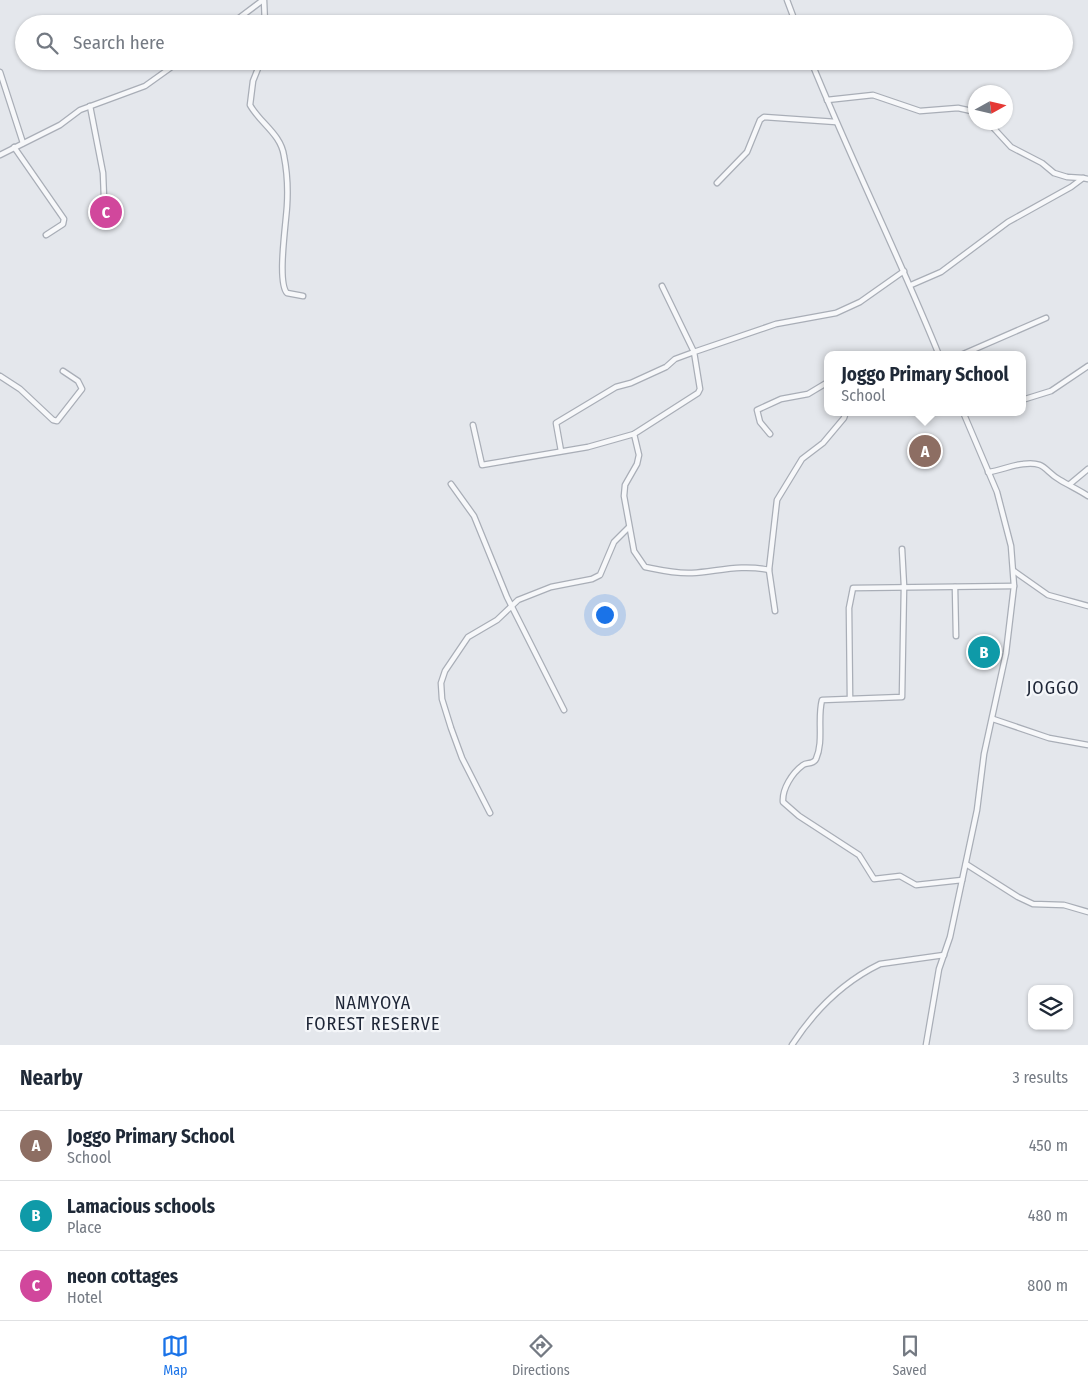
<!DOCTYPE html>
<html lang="en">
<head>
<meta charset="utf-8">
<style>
	body { margin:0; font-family:"Fira Sans Condensed",sans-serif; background:#f2f2f3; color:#1f2937 }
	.controls { position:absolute; right:15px; bottom:15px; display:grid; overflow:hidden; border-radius:10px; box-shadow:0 1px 4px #0004 }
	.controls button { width:45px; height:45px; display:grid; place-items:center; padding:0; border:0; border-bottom:1px solid #e0e1e3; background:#fff; color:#1f2937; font:25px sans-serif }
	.compass { position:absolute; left:968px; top:85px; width:45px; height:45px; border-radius:50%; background:#fff; box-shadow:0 1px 4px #0004; rotate:82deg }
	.you { position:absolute; left:604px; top:614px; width:18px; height:18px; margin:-12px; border:4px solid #fff; border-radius:50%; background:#1a73e8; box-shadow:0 0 0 8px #1a73e833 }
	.badge { display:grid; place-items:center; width:32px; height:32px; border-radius:50%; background:#1a73e8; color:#fff; font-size:16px; font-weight:700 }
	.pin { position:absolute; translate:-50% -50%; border:2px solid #fff; box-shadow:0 1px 5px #0006 }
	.popup { position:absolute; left:824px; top:351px; width:202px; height:65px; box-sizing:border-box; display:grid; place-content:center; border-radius:10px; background:#fff; filter:drop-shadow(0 1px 4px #0005); font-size:16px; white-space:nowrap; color:#747a83 }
	.popup b { font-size:19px; color:#1f2937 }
	.popup::after { content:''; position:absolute; left:50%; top:100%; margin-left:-10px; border:10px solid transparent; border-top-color:#fff }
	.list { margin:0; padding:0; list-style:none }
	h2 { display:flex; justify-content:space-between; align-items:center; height:65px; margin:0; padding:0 20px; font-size:21px }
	h2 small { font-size:16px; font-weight:400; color:#747a83 }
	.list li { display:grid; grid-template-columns:32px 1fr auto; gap:15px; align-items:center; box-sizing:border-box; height:70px; padding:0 20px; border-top:1px solid #e0e1e3 }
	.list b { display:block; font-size:19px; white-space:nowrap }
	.list p { margin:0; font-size:16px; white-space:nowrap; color:#747a83 }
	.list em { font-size:16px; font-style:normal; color:#747a83 }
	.icon { flex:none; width:28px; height:28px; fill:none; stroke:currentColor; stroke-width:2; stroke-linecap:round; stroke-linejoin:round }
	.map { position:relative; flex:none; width:1088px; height:1045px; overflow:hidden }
	.search { position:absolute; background:#fff; box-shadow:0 1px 4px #0004; left:15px; right:15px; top:15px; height:55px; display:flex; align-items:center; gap:12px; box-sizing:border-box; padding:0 18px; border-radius:28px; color:#747a83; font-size:19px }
	.sheet { height:275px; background:#fff }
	nav { display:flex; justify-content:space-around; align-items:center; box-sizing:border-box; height:70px; border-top:1px solid #e0e1e3; background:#fff; font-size:14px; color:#747a83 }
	nav a { display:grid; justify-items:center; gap:2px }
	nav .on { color:#1a73e8 }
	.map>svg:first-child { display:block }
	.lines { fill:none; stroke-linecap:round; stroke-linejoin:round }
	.minor-casing { stroke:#a9aeb7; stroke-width:7 }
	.minor { stroke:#f7f8fa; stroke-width:4.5 }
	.labels { text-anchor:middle; stroke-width:4.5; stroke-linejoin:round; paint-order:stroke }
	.quarter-label { font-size:18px; letter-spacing:1px; fill:#1d2536; stroke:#f4f6f9 }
</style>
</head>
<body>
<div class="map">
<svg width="1088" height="1045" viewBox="0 0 1088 1045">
	<rect width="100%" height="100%" fill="#e4e7ec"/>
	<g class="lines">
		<g class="minor-casing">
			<g id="minor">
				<path d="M264 0 265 24"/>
				<path d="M787 0 796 24"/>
				<path d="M231 24 263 0"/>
				<path d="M261 61 253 81 250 105C260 123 281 134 284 156 287 171 288 190 287 206 286 224 277 282 287 293L303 296"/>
				<path d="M811 61C851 160 899 256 939 355"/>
				<path d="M0 72 23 143"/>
				<path d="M827 100 873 95 920 111 958 108 976 112"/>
				<path d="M90 106 103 173 104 198"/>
				<path d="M988 122 1011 147 1042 163 1054 173 1067 177 1083 178"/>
				<path d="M14 147 64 219 63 224 46 235"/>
				<path d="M0 155 60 125 80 110 145 86 180 61"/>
				<path d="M717 183 747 152 760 120 764 117 836 122"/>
				<path d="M911 285 941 272 1008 222 1071 187 1083 178 1088 179"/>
				<path d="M961 355 1046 318"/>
				<path d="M0 376 20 389 53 420 57 421 82 389 78 381 63 371"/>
				<path d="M1022 400 1051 391 1088 366"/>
				<path d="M473 425 482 465 588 447 634 434"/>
				<path d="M770 434 760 422 757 410 781 399 808 394 828 382"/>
				<path d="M561 451 556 423 616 387 631 383 666 367 675 359 694 352 662 286"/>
				<path d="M988 472C1000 471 1011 465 1023 464 1046 461 1044 471 1060 480 1070 486 1079 490 1088 496"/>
				<path d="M451 484 474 516 507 597 564 710"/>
				<path d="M1070 484 1088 469"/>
				<path d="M902 549 904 586 902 697 822 700C817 719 824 741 816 759 813 765 807 762 803 765 792 773 782 789 783 802L799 816 859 855 874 879 900 876 916 885 962 880"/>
				<path d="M769 570C742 564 719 571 692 573 676 574 660 570 645 567L634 551 624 496 625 485 637 464 639 455 634 434 698 393 700 389 694 352 776 324 836 313 860 302 904 271"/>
				<path d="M1014 571 1048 595 1088 606"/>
				<path d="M955 587 956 636"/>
				<path d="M775 611 769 570 777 500 802 459 823 443 844 418 846 412"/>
				<path d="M850 698 849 608 853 588 1014 586"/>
				<path d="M993 719 1049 738 1088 745"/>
				<path d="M490 813 462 758 451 728 442 699 441 683 445 671 468 637 497 620 518 600 551 587 592 579 600 575 614 542 628 528"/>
				<path d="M966 864 1018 897 1033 904 1064 905 1088 912"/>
				<path d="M792 1045C814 1011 843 982 880 964L944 955"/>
				<path d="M926 1045 939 969 950 937 977 810 984 754 1006 653 1014 586 1011 546 997 492 963 412"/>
			</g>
		</g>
		<use href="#minor" class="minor"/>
	</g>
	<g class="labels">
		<g class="quarter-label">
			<text x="1053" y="694">JOGGO</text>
			<text x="373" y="1009">NAMYOYA<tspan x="373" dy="21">FOREST RESERVE</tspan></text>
		</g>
	</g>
</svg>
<div class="controls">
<button><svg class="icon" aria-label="layers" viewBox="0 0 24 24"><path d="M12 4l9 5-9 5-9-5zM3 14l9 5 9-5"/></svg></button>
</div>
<svg class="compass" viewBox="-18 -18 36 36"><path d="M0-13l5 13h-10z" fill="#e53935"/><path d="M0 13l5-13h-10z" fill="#747a83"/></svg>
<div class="you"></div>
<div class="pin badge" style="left:925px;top:451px;background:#8d6e63">A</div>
<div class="popup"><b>Joggo Primary School</b>School</div>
<div class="pin badge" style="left:984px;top:652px;background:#0f9aa8">B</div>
<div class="pin badge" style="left:106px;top:212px;background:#d1479c">C</div>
<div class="search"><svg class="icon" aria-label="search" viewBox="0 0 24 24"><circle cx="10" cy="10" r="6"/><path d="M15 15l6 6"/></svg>Search here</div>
</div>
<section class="sheet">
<h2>Nearby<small>3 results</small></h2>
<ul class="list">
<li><span class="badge" style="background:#8d6e63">A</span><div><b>Joggo Primary School</b><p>School</p></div><em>450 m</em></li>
<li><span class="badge" style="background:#0f9aa8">B</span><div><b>Lamacious schools</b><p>Place</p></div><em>480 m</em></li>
<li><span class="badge" style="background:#d1479c">C</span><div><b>neon cottages</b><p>Hotel</p></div><em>800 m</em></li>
</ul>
</section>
<nav>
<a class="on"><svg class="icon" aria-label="map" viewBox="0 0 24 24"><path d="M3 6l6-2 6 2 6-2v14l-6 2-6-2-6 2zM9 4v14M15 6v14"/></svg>Map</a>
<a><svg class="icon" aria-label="directions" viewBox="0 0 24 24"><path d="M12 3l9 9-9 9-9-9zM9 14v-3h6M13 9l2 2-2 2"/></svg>Directions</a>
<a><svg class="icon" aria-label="saved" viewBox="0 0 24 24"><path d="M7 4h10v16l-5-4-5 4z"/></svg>Saved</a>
</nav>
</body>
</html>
